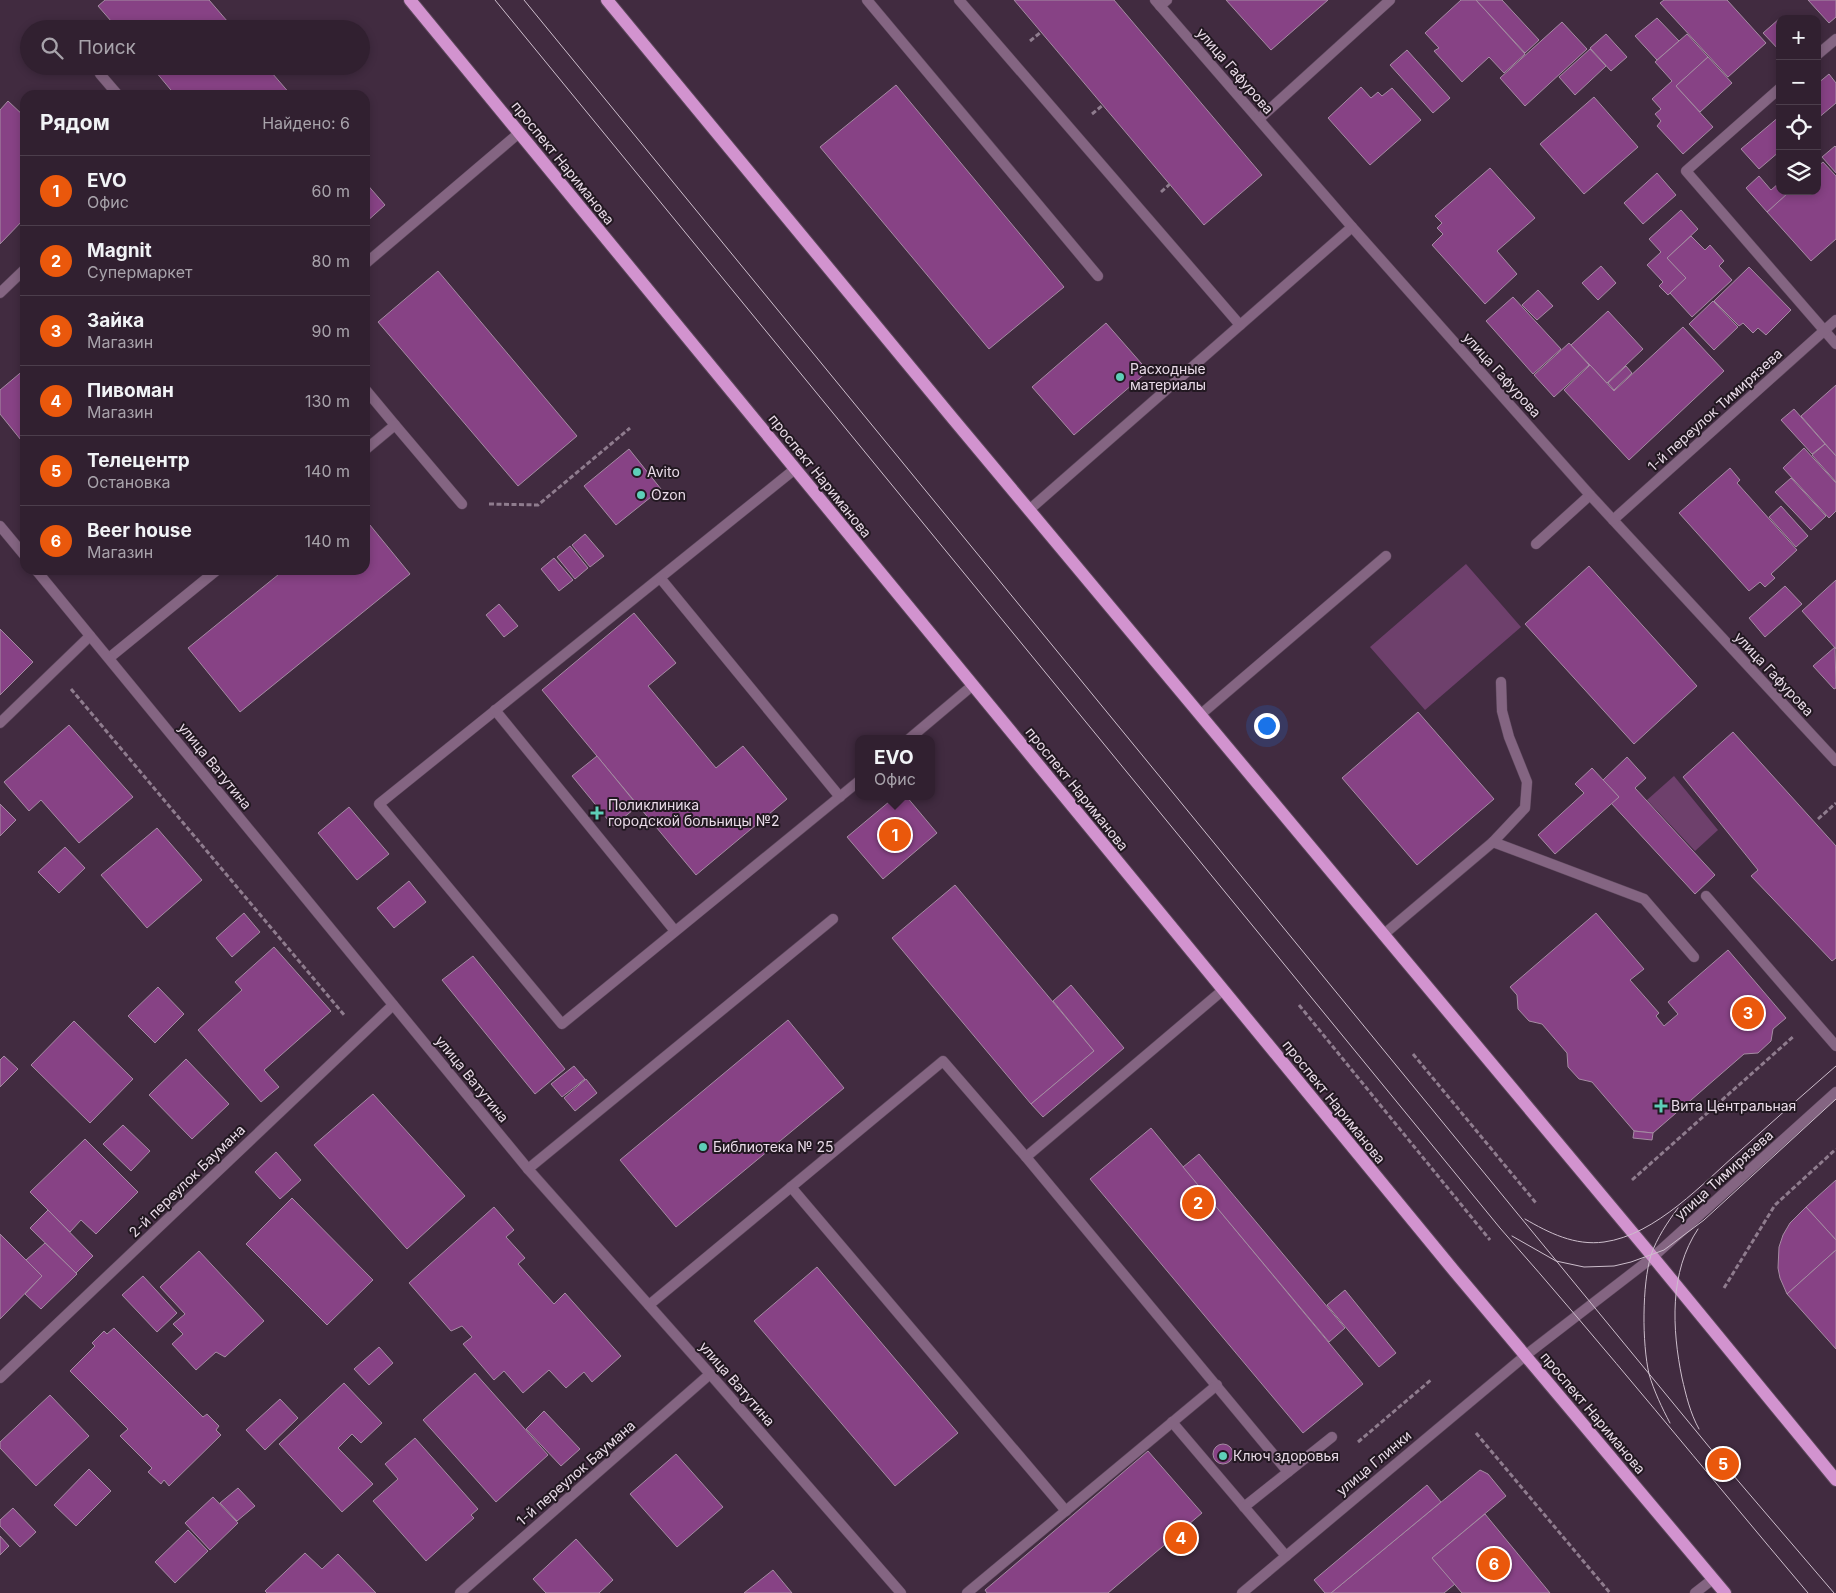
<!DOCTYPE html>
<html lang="ru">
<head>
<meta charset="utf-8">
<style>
	body { margin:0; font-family:Inter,sans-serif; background:#3d2d3c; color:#f1f3f6 }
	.controls { position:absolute; right:15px; top:15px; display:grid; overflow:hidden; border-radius:10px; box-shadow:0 2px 8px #0003 }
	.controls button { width:45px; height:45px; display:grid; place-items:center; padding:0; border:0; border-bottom:1px solid #4c3e4c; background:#312030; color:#f1f3f6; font:25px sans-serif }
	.you { position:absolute; left:1266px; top:725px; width:18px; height:18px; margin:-12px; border:4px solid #fff; border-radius:50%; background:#1a73e8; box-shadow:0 0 0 8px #1a73e833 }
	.badge { display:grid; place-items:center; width:32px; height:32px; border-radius:50%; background:#ea580c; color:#fff; font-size:16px; font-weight:700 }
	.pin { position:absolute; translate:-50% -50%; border:2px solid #fff; box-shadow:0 1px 5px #0006 }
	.popup { position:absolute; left:855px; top:735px; width:80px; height:65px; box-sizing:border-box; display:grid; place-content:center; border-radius:10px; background:#312030; filter:drop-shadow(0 1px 4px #0005); font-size:16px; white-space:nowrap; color:#a8a3ab }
	.popup b { font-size:19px; color:#f1f3f6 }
	.popup::after { content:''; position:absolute; left:50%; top:100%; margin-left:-10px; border:10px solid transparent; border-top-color:#312030 }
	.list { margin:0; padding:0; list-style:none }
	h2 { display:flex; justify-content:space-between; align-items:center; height:65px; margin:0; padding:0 20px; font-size:21px }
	h2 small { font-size:16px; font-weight:400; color:#a8a3ab }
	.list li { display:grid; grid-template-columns:32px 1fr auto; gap:15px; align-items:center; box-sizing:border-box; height:70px; padding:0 20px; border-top:1px solid #4c3e4c }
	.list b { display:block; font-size:19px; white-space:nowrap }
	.list p { margin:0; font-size:16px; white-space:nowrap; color:#a8a3ab }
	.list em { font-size:16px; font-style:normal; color:#a8a3ab }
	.icon { flex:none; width:28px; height:28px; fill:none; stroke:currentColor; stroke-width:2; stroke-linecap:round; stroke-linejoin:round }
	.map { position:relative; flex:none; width:1836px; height:1593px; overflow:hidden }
	.search { position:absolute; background:#312030; box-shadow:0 2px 8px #0003; left:20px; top:20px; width:350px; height:55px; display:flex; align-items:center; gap:12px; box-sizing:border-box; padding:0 18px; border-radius:28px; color:#a8a3ab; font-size:19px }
	.panel { position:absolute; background:#312030; box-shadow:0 2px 8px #0003; left:20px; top:90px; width:350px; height:485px; border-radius:15px }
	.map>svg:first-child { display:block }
	.green { fill:#6e406c }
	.building { fill:#874285; stroke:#a58ba3 }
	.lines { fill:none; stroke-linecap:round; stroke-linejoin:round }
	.service-casing { stroke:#5c475b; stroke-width:11 }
	.minor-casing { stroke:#5c475b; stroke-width:11 }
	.tertiary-casing { stroke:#5c475b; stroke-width:11 }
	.primary-casing { stroke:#5c475b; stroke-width:14 }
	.path { stroke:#8f7c8e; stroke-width:3; stroke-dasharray:5 2.5; stroke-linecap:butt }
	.service { stroke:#846582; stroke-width:10 }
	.minor { stroke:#846582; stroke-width:10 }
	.tertiary { stroke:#846582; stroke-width:10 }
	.primary { stroke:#d293cf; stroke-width:12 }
	.tram { stroke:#cdbecc; stroke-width:1 }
	.poi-dot { fill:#5eceb8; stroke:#221821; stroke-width:2 }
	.labels { text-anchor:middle; stroke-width:4; stroke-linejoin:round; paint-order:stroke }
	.street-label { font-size:14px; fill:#e9dbe8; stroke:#221821 }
	.poi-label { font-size:14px; fill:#e9dbe8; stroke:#221821; text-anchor:start }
</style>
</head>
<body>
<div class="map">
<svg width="1836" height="1593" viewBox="0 0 1836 1593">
	<rect width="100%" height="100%" fill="#412b40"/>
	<g class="green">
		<path d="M1466 564 1521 627 1425 710 1370 647Z"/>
		<path d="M1674 776 1718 830 1695 851 1647 800Z"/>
	</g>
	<g class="building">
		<path d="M105 0H209L234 29H118L98 6Z"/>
		<path d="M1014 0H1114L1262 175 1204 225Z"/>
		<path d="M1226 0H1328L1271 50Z"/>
		<path d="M1461 0H1476L1525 54 1504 73 1489 57 1462 82 1434 51 1439 48 1425 33Z"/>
		<path d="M1476 0H1502L1539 40 1525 53Z"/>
		<path d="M1664 0H1727L1766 43 1728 77 1660 3Z"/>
		<path d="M1808 0H1836V17L1829 23Z"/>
		<path d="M1657 18 1679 41 1657 60 1635 36Z"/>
		<path d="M1779 19 1780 20V51L1763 33Z"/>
		<path d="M1562 22 1587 49 1525 106 1500 78Z"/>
		<path d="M1606 34 1627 57 1611 71 1590 48Z"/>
		<path d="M1687 34 1708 57 1676 86 1713 127 1683 154 1657 126 1661 121 1655 114 1661 109 1652 99 1672 81 1655 62Z"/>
		<path d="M1590 49 1606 66 1575 95 1559 77Z"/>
		<path d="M1407 50 1450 98 1433 113 1390 65Z"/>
		<path d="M1708 57 1732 83 1700 112 1676 86Z"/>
		<path d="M151 66H266L291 95H175Z"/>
		<path d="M1829 74 1836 83V103L1817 119V84Z"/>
		<path d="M896 85 1064 287 989 349 820 147Z"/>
		<path d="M1361 87 1371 98 1378 92 1382 96 1392 88 1421 120 1370 165 1328 118Z"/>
		<path d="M1594 97 1638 147 1584 194 1540 144Z"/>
		<path d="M8 101 25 117V218L0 244V110Z"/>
		<path d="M1780 116V151L1759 169 1741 149Z"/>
		<path d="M1835 146 1836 147V173L1822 157Z"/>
		<path d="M1823 162 1836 176V239L1811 261 1767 212 1790 191H1817V167Z"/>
		<path d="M1490 168 1535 218 1497 251 1517 274 1485 304 1432 245 1443 234 1437 228 1442 223 1435 216Z"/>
		<path d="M1657 173 1676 195 1643 224 1624 203Z"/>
		<path d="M1759 176 1771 190 1779 183 1780 191 1788 193 1767 212 1746 188Z"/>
		<path d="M365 182 385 205 365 223Z"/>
		<path d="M1681 210 1698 229 1667 258 1686 278 1668 295 1659 286 1663 282 1647 265 1661 252 1649 239Z"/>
		<path d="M1691 236 1705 250 1710 245 1724 261 1719 266 1732 280 1692 317 1670 293 1686 278 1667 258Z"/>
		<path d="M1601 266 1616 283 1598 300 1582 283Z"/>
		<path d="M1749 267 1791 310 1766 335 1758 328 1753 333 1743 323 1739 326 1714 301Z"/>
		<path d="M438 271 577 436 518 486 378 322Z"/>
		<path d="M1538 290 1553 306 1537 320 1522 305Z"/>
		<path d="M1513 297 1561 349 1533 374 1486 321Z"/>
		<path d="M1713 301 1738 327 1714 350 1689 324Z"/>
		<path d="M1608 311 1643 349 1607 383 1571 345Z"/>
		<path d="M1106 323 1148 371 1074 435 1032 387Z"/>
		<path d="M1683 327 1724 371 1629 460 1564 390 1590 365 1614 391Z"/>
		<path d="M1569 343 1589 365 1554 397 1534 375Z"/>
		<path d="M1626 366 1632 373 1614 390 1608 383Z"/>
		<path d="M25 369V445L0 414V390Z"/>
		<path d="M1836 385V456L1801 416Z"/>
		<path d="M1794 409 1825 444 1812 454 1781 420Z"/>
		<path d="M1825 444 1836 456V482L1812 455Z"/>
		<path d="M1804 448 1836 483V511L1829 518 1783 468Z"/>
		<path d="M629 449 661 489 616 525 584 486Z"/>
		<path d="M1730 468 1740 480 1737 483 1797 550 1771 574 1775 578 1765 587 1760 582 1749 591 1679 513Z"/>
		<path d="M1791 478 1826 516 1811 530 1775 492Z"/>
		<path d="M1781 506 1808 536 1796 547 1769 517Z"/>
		<path d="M365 519 410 574 240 712 188 648 284 570H365Z"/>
		<path d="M585 534 604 556 590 567 572 545Z"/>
		<path d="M570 546 588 568 575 579 557 557Z"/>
		<path d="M554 558 573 580 559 591 541 569Z"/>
		<path d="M1589 566 1697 686 1634 744 1525 624Z"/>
		<path d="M1836 580V649L1802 611Z"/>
		<path d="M1785 586 1802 604 1765 637 1749 618Z"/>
		<path d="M499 604 518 626 504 637 486 615Z"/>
		<path d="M634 613 676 663 648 686 716 768 743 746 787 799 696 875 542 690Z"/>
		<path d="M0 629 33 662 0 695Z"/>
		<path d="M1835 647 1836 688 1834 689 1813 666Z"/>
		<path d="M1418 712 1494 799 1417 865 1342 778Z"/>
		<path d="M69 725 133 797 79 843 41 800 29 811 4 782Z"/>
		<path d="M1733 732 1836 846V958L1832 961 1751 876 1758 870 1683 777Z"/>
		<path d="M597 756 638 806 613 826 572 776Z"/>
		<path d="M1627 757 1646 778 1635 788 1715 875 1695 894 1611 803 1619 797 1603 780Z"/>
		<path d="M1592 768 1619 797 1555 854 1538 835 1584 793 1575 784Z"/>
		<path d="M896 796H906L937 833 883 879 847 837Z"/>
		<path d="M0 804 16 820 0 836Z"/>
		<path d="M349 807 389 854 357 880 318 833Z"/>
		<path d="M157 828 202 880 147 928 101 875Z"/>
		<path d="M65 847 85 868 59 893 38 872Z"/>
		<path d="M409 881 426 902 394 928 377 908Z"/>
		<path d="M955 885 1094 1051 1031 1104 892 938Z"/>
		<path d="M244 913 260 932 232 957 216 938Z"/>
		<path d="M1596 913 1644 969 1630 980 1659 1013 1656 1016 1664 1026 1678 1014 1668 1002 1728 950 1786 1018 1773 1029 1771 1041 1758 1053 1744 1054 1653 1133 1634 1131 1592 1082 1579 1079 1568 1067 1567 1053 1542 1024 1529 1021 1518 1009 1517 995 1510 987Z"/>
		<path d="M274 947 331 1011 264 1070 279 1087 261 1102 198 1030 242 990 235 982Z"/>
		<path d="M473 956 565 1069 535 1094 442 980Z"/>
		<path d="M1071 985 1124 1048 1043 1117 1031 1104 1094 1051 1053 1001Z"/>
		<path d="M158 987 184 1014 155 1043 128 1016Z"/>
		<path d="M788 1020 844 1088 676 1227 620 1160Z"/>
		<path d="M74 1021 133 1079 90 1123 31 1065Z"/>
		<path d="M4 1056 18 1069 0 1087V1060Z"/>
		<path d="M186 1059 229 1104 192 1139 149 1095Z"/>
		<path d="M574 1066 585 1079 562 1097 551 1084Z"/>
		<path d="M586 1079 597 1093 575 1111 564 1098Z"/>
		<path d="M373 1094 465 1196 407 1249 314 1145Z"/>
		<path d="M123 1125 150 1151 131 1171 103 1144Z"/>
		<path d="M1151 1128 1363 1384 1303 1433 1090 1179Z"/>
		<path d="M1634 1131 1653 1133 1652 1140 1633 1138Z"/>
		<path d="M85 1139 138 1192 96 1234 81 1220 70 1232 30 1192Z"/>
		<path d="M276 1152 301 1180 280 1199 255 1172Z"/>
		<path d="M1199 1154 1345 1328 1329 1342 1183 1167Z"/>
		<path d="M1836 1180V1240L1806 1207Z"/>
		<path d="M292 1198 373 1280 327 1325 246 1244Z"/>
		<path d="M494 1207 514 1230 506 1237 525 1258 518 1264 554 1304 565 1293 621 1356 592 1382 584 1372 566 1388 549 1370 523 1393 504 1371 494 1380 463 1344 472 1337 462 1326 451 1331 409 1283Z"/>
		<path d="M1806 1207 1836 1240V1250L1787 1294 1780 1278 1778 1268 1779 1247 1783 1235 1790 1223Z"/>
		<path d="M48 1210 93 1256 76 1273 30 1228Z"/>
		<path d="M0 1234 42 1276 0 1319Z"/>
		<path d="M45 1243 77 1274 41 1309 25 1294 42 1276 26 1260Z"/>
		<path d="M1836 1250V1349L1787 1294Z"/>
		<path d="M199 1251 264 1321 225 1357 216 1352 196 1370 172 1344 183 1334 173 1324 185 1314 160 1287Z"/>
		<path d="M817 1267 958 1433 895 1486 754 1321Z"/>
		<path d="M143 1276 177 1313 157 1332 122 1295Z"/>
		<path d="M1345 1290 1396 1353 1379 1367 1327 1305Z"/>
		<path d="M114 1328 203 1417 207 1414 219 1426 216 1430 221 1435 169 1486 164 1480 161 1484 148 1472 152 1468 120 1436 128 1429 70 1371 95 1346 92 1343 104 1331 107 1334Z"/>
		<path d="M379 1347 393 1363 369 1385 354 1369Z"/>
		<path d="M475 1373 548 1455 496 1502 423 1420Z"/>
		<path d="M344 1383 382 1423 361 1443 352 1434 338 1448 373 1484 342 1512 279 1444Z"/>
		<path d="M50 1395 89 1436 36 1486 0 1448V1442Z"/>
		<path d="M280 1399 298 1418 265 1450 246 1430Z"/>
		<path d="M544 1411 580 1449 561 1466 526 1429Z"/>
		<path d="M415 1438 478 1509 471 1515 474 1518 426 1561 373 1501 398 1479 385 1464Z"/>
		<circle cx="1223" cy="1454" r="10"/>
		<path d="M1148 1451 1202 1513 1108 1593H987L985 1590Z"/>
		<path d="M676 1454 723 1507 677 1547 630 1494Z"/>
		<path d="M89 1469 111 1491 76 1526 54 1505Z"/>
		<path d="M1480 1470 1488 1474 1506 1496 1432 1558 1455 1584 1444 1593H1331Z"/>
		<path d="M1427 1485 1441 1502 1331 1593H1325L1314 1580Z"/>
		<path d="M238 1488 255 1506 237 1521 220 1503Z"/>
		<path d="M213 1497 238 1523 210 1550 185 1523Z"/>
		<path d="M13 1508 36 1532 20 1547 0 1526V1520Z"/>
		<path d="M1485 1514 1550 1593H1462L1432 1558Z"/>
		<path d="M188 1530 208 1551 175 1583 155 1562Z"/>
		<path d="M0 1536 9 1546 0 1555Z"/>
		<path d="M576 1539 613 1580 599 1593H546L533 1579Z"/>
		<path d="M305 1553 322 1569 338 1554 376 1593H267L265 1591Z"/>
		<path d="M773 1570 792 1593H744Z"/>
	</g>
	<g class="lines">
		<g class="service-casing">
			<g id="service">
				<path d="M867 0 1098 276"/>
				<path d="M959 0 1240 325"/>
				<path d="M1160 6 1167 0"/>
				<path d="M1817 55 1836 39"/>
				<path d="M100 74 118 95"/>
				<path d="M1780 88 1686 171 1836 344"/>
				<path d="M365 264 519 133"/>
				<path d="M0 293 25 269"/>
				<path d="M365 389 395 425"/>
				<path d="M365 450 395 425 462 504"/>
				<path d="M795 469 379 804 562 1024 859 781"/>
				<path d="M1029 510 1352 227"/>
				<path d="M1536 544 1590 495"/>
				<path d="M661 579 840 797"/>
				<path d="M109 658 217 570"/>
				<path d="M495 710 675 931"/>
				<path d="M1200 715 1386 556"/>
				<path d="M909 739 973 685"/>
				<path d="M1493 842 1644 899 1694 957"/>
				<path d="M1706 896 1836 1046"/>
				<path d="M1383 935 1493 842 1525 808 1527 782 1509 737 1502 711 1501 682"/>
				<path d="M1026 1157 1223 990"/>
				<path d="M528 1169 833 919"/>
				<path d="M791 1187 1066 1511"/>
				<path d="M649 1305 943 1061 1026 1157 1288 1472"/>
				<path d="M1172 1422 1286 1556"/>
				<path d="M1244 1507 1332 1437"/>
				<path d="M967 1593 1217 1385"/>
				<path d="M1695 1593 1713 1579"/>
			</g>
		</g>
		<g class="minor-casing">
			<g id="minor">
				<path d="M1155 0 1352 227 1590 495 1836 761"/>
				<path d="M1259 119 1390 0"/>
				<path d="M1613 520 1836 320"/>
				<path d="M0 723 90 636"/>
				<path d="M0 1378 393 1005"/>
				<path d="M460 1593 710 1374"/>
				<path d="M1242 1593 1526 1355 1653 1257"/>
			</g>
		</g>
		<g class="tertiary-casing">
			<g id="tertiary">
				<path d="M0 526 25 556"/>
				<path d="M36 570 528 1169 710 1374 901 1593"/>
				<path d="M1653 1257 1836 1092"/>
			</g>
		</g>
		<g class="primary-casing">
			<g id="primary">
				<path d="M410 0 1455 1272 1725 1593"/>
				<path d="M607 0 954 420 1653 1257 1836 1480"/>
			</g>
		</g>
		<g class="path">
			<path d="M1030 41 1041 32"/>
			<path d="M1092 114 1103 105"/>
			<path d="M1161 192 1170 184"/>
			<path d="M489 504 538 505 630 428"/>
			<path d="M71 689 345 1016"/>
			<path d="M1818 819 1836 803"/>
			<path d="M1299 1005 1490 1240"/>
			<path d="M1413 1054 1536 1203"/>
			<path d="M1632 1180 1794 1036"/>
			<path d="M1724 1288 1775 1205 1836 1149"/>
			<path d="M1476 1433 1610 1593"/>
			<path d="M1358 1442 1432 1379"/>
		</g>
		<use href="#service" class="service"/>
		<use href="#minor" class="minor"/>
		<use href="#tertiary" class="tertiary"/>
		<use href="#primary" class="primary"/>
		<g class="tram">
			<path d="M495 0 1500 1228C1605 1347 1705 1471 1808 1593"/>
			<path d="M524 0 1517 1213 1710 1448 1834 1593"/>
			<path d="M1525 1219C1549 1233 1575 1246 1604 1242 1656 1235 1703 1183 1742 1149 1773 1121 1805 1093 1836 1066"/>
			<path d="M1698 1229C1669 1272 1672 1329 1682 1378 1686 1395 1690 1413 1699 1429"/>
			<path d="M1512 1236 1556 1261 1584 1267 1614 1266 1631 1262 1664 1250 1704 1220 1836 1099"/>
			<path d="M1670 1423C1662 1408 1654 1391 1649 1374 1642 1343 1642 1285 1651 1255 1657 1238 1667 1223 1678 1208"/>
		</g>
	</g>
	<g class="poi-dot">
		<circle cx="1120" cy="377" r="5"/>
		<circle cx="637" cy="472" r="5"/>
		<circle cx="641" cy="495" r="5"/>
		<path d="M594.5 805.5h5v5h5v5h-5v5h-5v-5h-5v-5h5z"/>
		<path d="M1658.5 1098.5h5v5h5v5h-5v5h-5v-5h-5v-5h5z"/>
		<circle cx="703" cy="1147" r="5"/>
		<circle cx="1223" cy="1456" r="5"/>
	</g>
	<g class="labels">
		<g class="street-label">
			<text transform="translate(1235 71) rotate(49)" y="5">улица Гафурова</text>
			<text transform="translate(563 163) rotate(51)" y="5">проспект Нариманова</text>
			<text transform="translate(1502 375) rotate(48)" y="5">улица Гафурова</text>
			<text transform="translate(1715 410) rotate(-42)" y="5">1-й переулок Тимирязева</text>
			<text transform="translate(820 476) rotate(51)" y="5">проспект Нариманова</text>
			<text transform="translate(1774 674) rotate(47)" y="5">улица Гафурова</text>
			<text transform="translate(215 766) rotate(51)" y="5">улица Ватутина</text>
			<text transform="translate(1077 789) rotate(51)" y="5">проспект Нариманова</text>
			<text transform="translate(472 1079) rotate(51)" y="5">улица Ватутина</text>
			<text transform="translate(1334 1102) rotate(51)" y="5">проспект Нариманова</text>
			<text transform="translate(1724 1175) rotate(-42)" y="5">улица Тимирязева</text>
			<text transform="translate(187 1181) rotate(-44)" y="5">2-й переулок Баумана</text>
			<text transform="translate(737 1384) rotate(49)" y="5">улица Ватутина</text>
			<text transform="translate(1593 1413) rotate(50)" y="5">проспект Нариманова</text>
			<text transform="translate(1374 1463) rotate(-40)" y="5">улица Глинки</text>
			<text transform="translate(576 1473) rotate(-41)" y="5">1-й переулок Баумана</text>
		</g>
		<g class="poi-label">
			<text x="1130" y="374">Расходные<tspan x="1130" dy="16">материалы</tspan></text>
			<text x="647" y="477">Avito</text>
			<text x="651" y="500">Ozon</text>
			<text x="608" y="810">Поликлиника<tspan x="608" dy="16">городской больницы №2</tspan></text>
			<text x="1671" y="1111">Вита Центральная</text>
			<text x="713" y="1152">Библиотека № 25</text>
			<text x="1233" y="1461">Ключ здоровья</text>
		</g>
	</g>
</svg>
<div class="controls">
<button>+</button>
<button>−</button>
<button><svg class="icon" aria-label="locate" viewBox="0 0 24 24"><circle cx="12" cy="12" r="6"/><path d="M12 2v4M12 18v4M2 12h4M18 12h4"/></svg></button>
<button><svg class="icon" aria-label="layers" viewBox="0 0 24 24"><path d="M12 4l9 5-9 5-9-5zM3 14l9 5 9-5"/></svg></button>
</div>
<div class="you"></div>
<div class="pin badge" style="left:895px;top:835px">1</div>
<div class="popup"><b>EVO</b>Офис</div>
<div class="pin badge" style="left:1198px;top:1203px">2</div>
<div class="pin badge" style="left:1748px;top:1013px">3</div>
<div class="pin badge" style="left:1181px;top:1538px">4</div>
<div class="pin badge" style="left:1723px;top:1464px">5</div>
<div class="pin badge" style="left:1494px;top:1564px">6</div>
<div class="search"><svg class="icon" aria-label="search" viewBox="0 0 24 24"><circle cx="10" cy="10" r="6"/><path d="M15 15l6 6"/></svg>Поиск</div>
<section class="panel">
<h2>Рядом<small>Найдено: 6</small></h2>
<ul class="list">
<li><span class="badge">1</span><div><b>EVO</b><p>Офис</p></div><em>60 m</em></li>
<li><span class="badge">2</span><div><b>Magnit</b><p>Супермаркет</p></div><em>80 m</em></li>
<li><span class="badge">3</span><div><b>Зайка</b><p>Магазин</p></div><em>90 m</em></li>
<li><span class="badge">4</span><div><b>Пивоман</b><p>Магазин</p></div><em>130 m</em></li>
<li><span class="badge">5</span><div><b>Телецентр</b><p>Остановка</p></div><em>140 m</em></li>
<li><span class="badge">6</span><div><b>Beer house</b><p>Магазин</p></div><em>140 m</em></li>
</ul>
</section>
</div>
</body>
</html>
